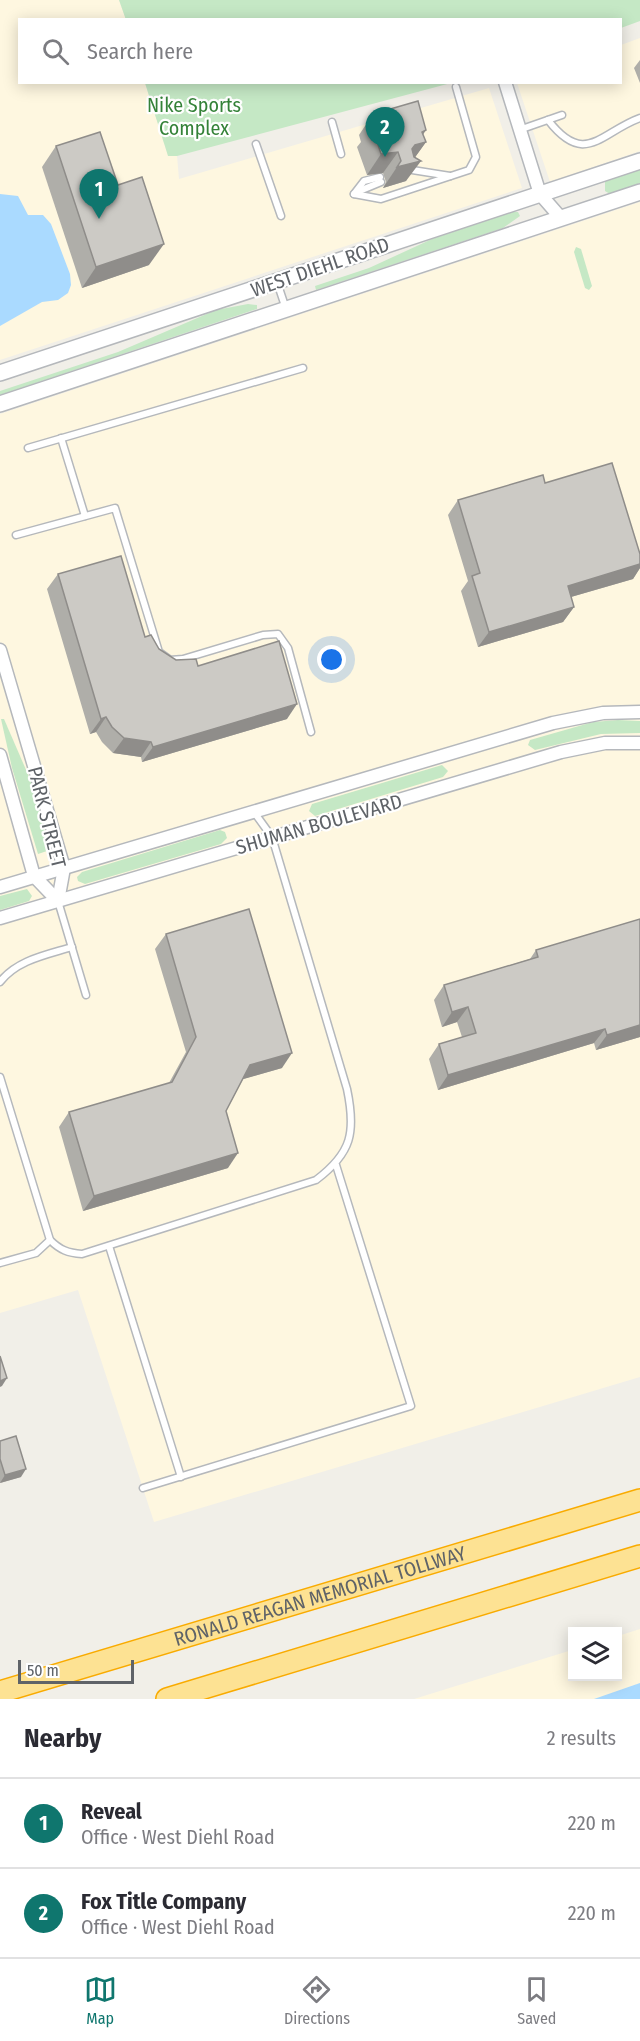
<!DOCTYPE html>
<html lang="en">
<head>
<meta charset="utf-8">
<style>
	body { margin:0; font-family:"Fira Sans Condensed",sans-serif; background:#f7f7f7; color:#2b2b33 }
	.controls { position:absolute; right:18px; bottom:18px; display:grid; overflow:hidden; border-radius:0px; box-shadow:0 3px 15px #0003 }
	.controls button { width:54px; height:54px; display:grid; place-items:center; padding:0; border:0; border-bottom:2px solid #e1e1e2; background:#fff; color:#2b2b33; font:30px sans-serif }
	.scale { position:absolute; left:18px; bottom:15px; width:116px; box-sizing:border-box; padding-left:6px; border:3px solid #5f6368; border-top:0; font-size:16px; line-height:21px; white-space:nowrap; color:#5f6368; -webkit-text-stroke:4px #fff; paint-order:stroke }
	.you { position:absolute; left:332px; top:660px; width:21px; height:21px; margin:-15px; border:4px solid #fff; border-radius:50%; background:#1a73e8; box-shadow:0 0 0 9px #1a73e833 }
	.badge { display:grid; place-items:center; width:39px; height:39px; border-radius:50%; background:#0f766e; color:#fff; font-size:20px; font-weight:700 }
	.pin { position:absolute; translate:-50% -50px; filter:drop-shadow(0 2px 3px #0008) }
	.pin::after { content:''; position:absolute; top:32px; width:21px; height:18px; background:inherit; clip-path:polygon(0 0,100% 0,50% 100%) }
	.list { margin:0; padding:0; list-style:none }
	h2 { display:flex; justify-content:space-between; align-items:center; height:78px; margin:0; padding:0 24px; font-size:26px }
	h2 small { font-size:20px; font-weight:400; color:#7c7c81 }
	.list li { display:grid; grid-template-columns:39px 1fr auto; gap:18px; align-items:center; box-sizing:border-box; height:90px; padding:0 24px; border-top:2px solid #e1e1e2 }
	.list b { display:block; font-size:22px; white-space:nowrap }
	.list p { margin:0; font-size:20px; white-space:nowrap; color:#7c7c81 }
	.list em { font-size:20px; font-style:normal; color:#7c7c81 }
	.icon { flex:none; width:33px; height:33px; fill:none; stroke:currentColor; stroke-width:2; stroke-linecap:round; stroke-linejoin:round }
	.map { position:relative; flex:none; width:640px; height:1699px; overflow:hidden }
	.search { position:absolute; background:#fff; box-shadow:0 3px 15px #0003; left:18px; right:18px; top:18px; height:66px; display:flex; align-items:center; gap:15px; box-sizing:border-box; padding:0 21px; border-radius:0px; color:#7c7c81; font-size:22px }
	.sheet { height:258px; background:#fff }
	nav { display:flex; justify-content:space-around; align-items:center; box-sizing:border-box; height:84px; border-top:2px solid #e1e1e2; background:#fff; font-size:16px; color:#7c7c81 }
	nav a { display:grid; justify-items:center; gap:3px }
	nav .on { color:#0f766e }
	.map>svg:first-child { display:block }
	.commercial { fill:#fef7e0 }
	.green { fill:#c5e8c5 }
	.water { fill:#aadaff }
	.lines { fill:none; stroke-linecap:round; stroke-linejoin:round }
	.service-casing { stroke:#b5b8bc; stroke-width:9 }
	.minor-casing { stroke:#b5b8bc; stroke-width:15 }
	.tertiary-casing { stroke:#b5b8bc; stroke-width:18 }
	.motorway-casing { stroke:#f9ab00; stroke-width:24 }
	.service { stroke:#fff; stroke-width:6 }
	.minor { stroke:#fff; stroke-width:12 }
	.tertiary { stroke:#fff; stroke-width:15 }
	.motorway { stroke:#fde293; stroke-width:21 }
	.wall { fill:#afaea9 }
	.shaded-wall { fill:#8f8d8a }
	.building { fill:#cccac5; stroke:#8f8d8a; stroke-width:1.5 }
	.labels { text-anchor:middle; stroke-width:4.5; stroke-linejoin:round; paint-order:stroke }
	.park-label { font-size:20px; fill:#348238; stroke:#fff }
	.street-label { font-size:20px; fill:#5f6368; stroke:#fff }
</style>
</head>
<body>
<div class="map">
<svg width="640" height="1699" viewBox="0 0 640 1699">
	<rect width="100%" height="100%" fill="#f1efe8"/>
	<g class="commercial">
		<path d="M0 0H119L126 19 20 20V82L145 83 168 155 177 156 179 179 489 88 522 188 0 360Z"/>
		<path d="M640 38V151L550 182 517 83 620 82 621 45Z"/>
		<path d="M640 202V1377L154 1522 78 1290 0 1313V414Z"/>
		<path d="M640 1629V1699H414L572 1650V1676H618V1636Z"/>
	</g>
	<g class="green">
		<path d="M119 0H640V21L621 28 620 20H126Z"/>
		<path d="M145 83V82L451 83 177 156H168Z"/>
		<path d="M640 169V183L610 194 605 191V181Z"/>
		<path d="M512 212H518L520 216 503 228 316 290 315 286 369 268 432 239Z"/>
		<path d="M576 247 581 249 592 286 589 290 585 288 574 252Z"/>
		<path d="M248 304 257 305V309L0 395V391L118 352 216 310Z"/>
		<path d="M1 719H4L30 779 50 850 38 854 12 768Z"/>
		<path d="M618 720 640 721V733L601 734 535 750 528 745 530 740 593 722Z"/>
		<path d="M442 765 448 771 443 777 315 816 309 811 312 804Z"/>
		<path d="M220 830 225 832 227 838 221 844 85 884 78 881 77 877 82 872Z"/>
		<path d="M27 889 32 896 29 901 0 910V896Z"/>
	</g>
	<g class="water">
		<path d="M0 194 18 196 28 215H43L51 224 70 274 71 285 68 293 58 300 42 302 0 326Z"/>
		<path d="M640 1683V1699H594Z"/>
	</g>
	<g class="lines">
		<g class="service-casing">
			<g id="service">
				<path d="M548 120C585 168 601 132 640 118"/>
				<path d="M332 122 341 154"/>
				<path d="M519 130 562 115"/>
				<path d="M256 144 281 216"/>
				<path d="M406 169 450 176"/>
				<path d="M357 192 381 182"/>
				<path d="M354 194 381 199 469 170 476 157 456 87"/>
				<path d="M354 194 364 181 380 177"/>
				<path d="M277 282 286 309"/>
				<path d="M61 438 85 516"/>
				<path d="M28 448 303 368"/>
				<path d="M16 535 115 508 159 652 170 660 183 659 263 635 278 634 288 648 311 732"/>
				<path d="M58 901 86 995"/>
				<path d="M0 982C17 960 46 955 72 947"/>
				<path d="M0 1077 50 1240C60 1250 68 1253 82 1254L316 1180C352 1153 356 1132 347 1089L272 837 254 812"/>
				<path d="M109 1246 181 1477"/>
				<path d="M0 1263 36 1253 50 1240"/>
				<path d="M143 1488 411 1406 336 1165"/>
			</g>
		</g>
		<g class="minor-casing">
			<g id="minor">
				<path d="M505 82 540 194 561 218"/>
				<path d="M0 650 64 868 58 901"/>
				<path d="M0 755 34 876 58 901"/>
				<path d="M0 887 553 723 603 713 640 712"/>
				<path d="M0 918 561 752 605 743H640"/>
			</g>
		</g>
		<g class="tertiary-casing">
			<g id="tertiary">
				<path d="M0 373 640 161"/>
				<path d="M0 404 640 192"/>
			</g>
		</g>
		<g class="motorway-casing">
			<g id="motorway">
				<path id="s1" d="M0 1692 640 1500"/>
				<path d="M167 1699 640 1556"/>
			</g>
		</g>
		<use href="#service" class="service"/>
		<use href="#minor" class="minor"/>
		<use href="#tertiary" class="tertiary"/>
		<use href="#motorway" class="motorway"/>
	</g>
	<g class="wall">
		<path d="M640 60V83L634 68Z"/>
		<path d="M373 114 423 135 426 142 415 157 406 181 383 188 386 182 383 173 367 175 357 147 361 142 359 135Z"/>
		<path d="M56 146 118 185 149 265 82 288 42 167Z"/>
		<path d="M545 483 640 554V568L633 579 571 597 574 607 563 622 478 647 461 591 468 581 448 515 458 500Z"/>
		<path d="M58 574 145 637 159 649 176 660 198 666 287 719 142 762 141 757 113 753 102 742 96 732 90 734 47 589Z"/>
		<path d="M640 919V1037L596 1050 594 1043 438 1090 429 1059 439 1044 462 1037 457 1022 442 1027 434 1000 444 985 530 959 536 950Z"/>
		<path d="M166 934 282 1068 243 1079 226 1111 228 1168 83 1211 59 1127 69 1112 169 1083 186 1052 155 949Z"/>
		<path d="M0 1441 21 1477 0 1483Z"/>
	</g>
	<g class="shaded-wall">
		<path d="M426 130 417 144 426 142 411 163 400 165 422 132Z"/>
		<path d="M398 152 383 173 367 175 381 154Z"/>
		<path d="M421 161 406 181 383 188 397 167Z"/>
		<path d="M164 244 149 265 82 288 96 267Z"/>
		<path d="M640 564V568L633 579 557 601 568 586Z"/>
		<path d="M574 607 563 622 478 647 489 632Z"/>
		<path d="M297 704 287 719 142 762 153 747Z"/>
		<path d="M106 717 96 732 90 734 101 719Z"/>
		<path d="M124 738 151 742 141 757 113 753Z"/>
		<path d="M468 1007 457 1022 442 1027 452 1012Z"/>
		<path d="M640 1025V1037L596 1050 607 1035Z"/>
		<path d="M605 1029 594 1043 438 1090 448 1075Z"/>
		<path d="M292 1053 282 1068 240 1080 250 1065Z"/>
		<path d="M238 1153 228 1168 83 1211 94 1196Z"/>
		<path d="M7 1378 2 1386 0 1387V1381Z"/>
		<path d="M26 1469 21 1477 0 1483 5 1475Z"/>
	</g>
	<g class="building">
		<path d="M418 101 426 130 422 132 426 142 415 145 412 149 414 157 421 161 397 167 401 161 398 152 381 154 372 126 377 125 373 114Z"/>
		<path d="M100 132 118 185 142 177 164 244 96 267 56 146Z"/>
		<path d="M612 463 640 554V564L568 586 574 607 489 632 472 576 480 573 458 500 543 475 545 483Z"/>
		<path d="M121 556 145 637 151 635 159 649 176 660 196 659 198 666 279 641 297 704 153 747 151 742 124 738 112 727 106 717 101 719 58 574Z"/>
		<path d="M249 909 292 1053 250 1065 226 1111 238 1153 94 1196 69 1112 172 1082 196 1037 166 934Z"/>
		<path d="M640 919V1025L607 1035 605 1029 448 1075 439 1044 476 1033 468 1007 452 1012 444 985 538 957 536 950Z"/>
		<path d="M0 1356 7 1378 0 1381Z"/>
		<path d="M16 1436 26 1469 5 1475 0 1459V1441Z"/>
	</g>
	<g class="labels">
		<g class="park-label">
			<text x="194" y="112">Nike Sports<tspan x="194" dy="23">Complex</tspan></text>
		</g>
		<g class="street-label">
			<text transform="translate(320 267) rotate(-19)" y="7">WEST DIEHL ROAD</text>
			<text transform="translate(47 817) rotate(76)" y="7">PARK STREET</text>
			<text transform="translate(319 824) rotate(-16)" y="7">SHUMAN BOULEVARD</text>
			<text dy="7" stroke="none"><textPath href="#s1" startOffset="334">RONALD REAGAN MEMORIAL TOLLWAY</textPath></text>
		</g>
	</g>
</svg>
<div class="controls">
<button><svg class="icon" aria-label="layers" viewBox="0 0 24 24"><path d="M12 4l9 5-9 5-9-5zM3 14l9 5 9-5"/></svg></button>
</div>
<div class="scale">50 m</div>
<div class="you"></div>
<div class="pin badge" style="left:99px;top:219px">1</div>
<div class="pin badge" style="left:385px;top:157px">2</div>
<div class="search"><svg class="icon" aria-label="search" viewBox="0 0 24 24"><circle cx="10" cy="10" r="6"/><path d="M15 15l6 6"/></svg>Search here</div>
</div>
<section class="sheet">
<h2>Nearby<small>2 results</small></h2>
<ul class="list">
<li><span class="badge">1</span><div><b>Reveal</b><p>Office · West Diehl Road</p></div><em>220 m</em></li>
<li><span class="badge">2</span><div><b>Fox Title Company</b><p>Office · West Diehl Road</p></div><em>220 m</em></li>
</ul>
</section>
<nav>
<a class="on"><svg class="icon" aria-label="map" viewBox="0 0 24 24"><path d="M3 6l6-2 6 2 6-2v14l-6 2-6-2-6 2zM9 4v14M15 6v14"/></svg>Map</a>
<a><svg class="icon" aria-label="directions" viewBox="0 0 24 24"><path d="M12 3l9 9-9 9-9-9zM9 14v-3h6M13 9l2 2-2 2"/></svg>Directions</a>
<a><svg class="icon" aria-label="saved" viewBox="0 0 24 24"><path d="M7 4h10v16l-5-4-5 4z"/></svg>Saved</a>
</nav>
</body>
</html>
